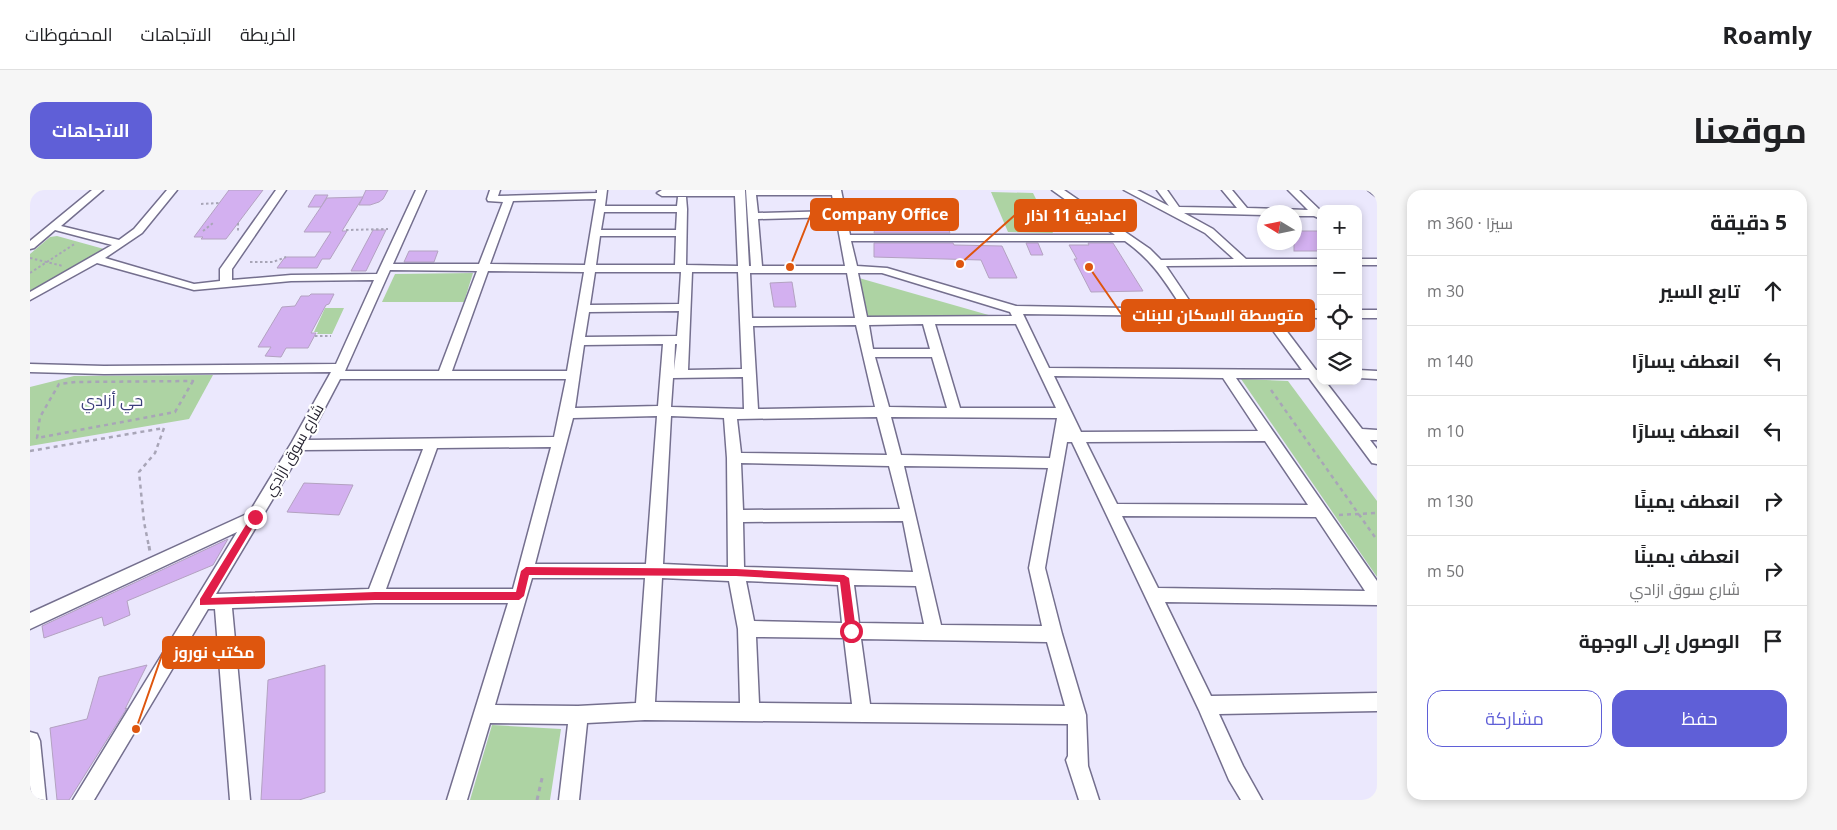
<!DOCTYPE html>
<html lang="ar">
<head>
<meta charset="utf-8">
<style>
	body { margin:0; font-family:"Open Sans",Cairo,sans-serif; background:#f6f6f6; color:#202124; direction:rtl }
	.controls { position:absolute; right:15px; top:15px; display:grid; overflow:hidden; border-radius:10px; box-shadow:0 2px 8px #0003 }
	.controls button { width:45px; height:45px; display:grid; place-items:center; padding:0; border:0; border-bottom:1px solid #e0e0e0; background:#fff; color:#202124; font:25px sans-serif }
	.compass { position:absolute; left:1227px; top:15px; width:45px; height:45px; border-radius:50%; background:#fff; box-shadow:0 2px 8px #0003; rotate:280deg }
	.stop { position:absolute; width:15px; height:15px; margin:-11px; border:4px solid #e11d48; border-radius:50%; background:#fff }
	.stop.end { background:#e11d48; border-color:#fff; box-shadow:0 1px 5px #0008 }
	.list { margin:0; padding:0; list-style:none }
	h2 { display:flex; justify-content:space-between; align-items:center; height:65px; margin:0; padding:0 20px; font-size:21px }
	h2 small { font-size:16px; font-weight:400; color:#757577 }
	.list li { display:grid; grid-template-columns:32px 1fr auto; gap:15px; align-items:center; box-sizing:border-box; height:70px; padding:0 20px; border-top:1px solid #e0e0e0 }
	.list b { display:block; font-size:19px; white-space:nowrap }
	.list p { margin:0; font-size:16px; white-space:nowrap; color:#757577 }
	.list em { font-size:16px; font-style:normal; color:#757577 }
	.actions { display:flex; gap:10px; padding:15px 20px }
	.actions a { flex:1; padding:11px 0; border:1px solid #5f5fd7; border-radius:15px; text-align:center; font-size:18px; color:#5f5fd7 }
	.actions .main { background:#5f5fd7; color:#fff }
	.icon { flex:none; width:28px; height:28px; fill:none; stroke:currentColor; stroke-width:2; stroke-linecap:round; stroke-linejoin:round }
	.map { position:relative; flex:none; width:1347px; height:610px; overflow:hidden; direction:ltr; border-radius:15px }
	header { display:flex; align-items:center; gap:30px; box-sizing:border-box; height:70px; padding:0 25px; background:#fff; border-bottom:1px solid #e0e0e0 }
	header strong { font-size:24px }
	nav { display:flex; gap:28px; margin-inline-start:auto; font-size:18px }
	.intro { display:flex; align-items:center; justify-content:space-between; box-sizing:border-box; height:120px; padding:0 30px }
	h1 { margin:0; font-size:35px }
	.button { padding:12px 22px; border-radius:15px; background:#5f5fd7; color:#fff; font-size:18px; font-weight:700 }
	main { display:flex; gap:30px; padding:0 30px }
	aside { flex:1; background:#fff; border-radius:15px; box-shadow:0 2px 8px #0003 }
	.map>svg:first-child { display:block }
	.green { fill:#add3a3 }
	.building { fill:#d3b0f0; stroke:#b3a2c1 }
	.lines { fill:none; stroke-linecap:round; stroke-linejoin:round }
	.minor-casing { stroke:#746f8e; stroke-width:3 }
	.path-far2 { stroke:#a8a5b7; stroke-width:2; stroke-dasharray:2.5 2.5; stroke-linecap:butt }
	.path-far1 { stroke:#a8a5b7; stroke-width:2.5; stroke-dasharray:4 4; stroke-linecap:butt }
	.path { stroke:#a8a5b7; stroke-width:3; stroke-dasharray:4.5 4.5; stroke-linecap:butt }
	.minor { fill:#fff; fill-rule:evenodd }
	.route { fill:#e11d48 }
	.labels { text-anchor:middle; stroke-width:4.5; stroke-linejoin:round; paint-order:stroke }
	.street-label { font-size:15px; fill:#221f2c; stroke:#fff }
	.neighbourhood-label { font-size:16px; fill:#3b3e7a; stroke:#fff }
	.leader { fill:none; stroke:#de560e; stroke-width:2 }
	.callout-dot { fill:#de560e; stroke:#fff; stroke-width:2 }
	.callout { fill:#de560e; stroke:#de560e; stroke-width:2 }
	.callout-label { font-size:16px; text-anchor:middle; font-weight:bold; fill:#fff }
</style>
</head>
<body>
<header>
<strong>Roamly</strong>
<nav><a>الخريطة</a><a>الاتجاهات</a><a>المحفوظات</a></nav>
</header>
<div class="intro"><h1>موقعنا</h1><a class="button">الاتجاهات</a></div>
<main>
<aside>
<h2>5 دقيقة<small>سيرًا · 360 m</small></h2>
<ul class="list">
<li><svg class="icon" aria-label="ahead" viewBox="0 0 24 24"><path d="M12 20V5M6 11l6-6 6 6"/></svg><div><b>تابع السير</b></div><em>30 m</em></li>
<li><svg class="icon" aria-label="left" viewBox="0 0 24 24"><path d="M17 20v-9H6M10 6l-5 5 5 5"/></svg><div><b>انعطف يسارًا</b></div><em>140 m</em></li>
<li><svg class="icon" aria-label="left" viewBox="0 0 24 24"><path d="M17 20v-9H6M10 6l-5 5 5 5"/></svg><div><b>انعطف يسارًا</b></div><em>10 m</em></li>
<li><svg class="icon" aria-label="right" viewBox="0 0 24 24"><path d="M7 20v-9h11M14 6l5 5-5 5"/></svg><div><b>انعطف يمينًا</b></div><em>130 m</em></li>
<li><svg class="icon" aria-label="right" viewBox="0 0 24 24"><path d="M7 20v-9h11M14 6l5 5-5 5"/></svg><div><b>انعطف يمينًا</b><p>شارع سوق ازادي</p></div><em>50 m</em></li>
<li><svg class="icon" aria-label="arrive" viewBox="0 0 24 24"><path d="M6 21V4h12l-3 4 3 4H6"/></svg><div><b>الوصول إلى الوجهة</b></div></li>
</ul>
<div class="actions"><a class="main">حفظ</a><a>مشاركة</a></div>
</aside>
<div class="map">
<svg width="1347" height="610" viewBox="0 0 1347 610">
	<rect width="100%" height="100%" fill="#ebe8fd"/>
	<g class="green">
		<path d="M961 2 1003 3 1023 43 978 42Z"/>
		<path d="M27 46 74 59 73 62 0 105V64L20 47Z"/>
		<path d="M443 83 434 112H352L365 84Z"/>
		<path d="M829 88 962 126H838Z"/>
		<path d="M295 118H314L302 144H287L288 142H284Z"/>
		<path d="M183 185 159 229 0 256V197L44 186Z"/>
		<path d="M1211 189 1258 191 1347 311V387Z"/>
		<path d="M462 535 531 539 520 610H440Z"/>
	</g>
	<g class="building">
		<path d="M199 0H233L196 49H171L173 47H164Z"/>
		<path d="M336 0H358L353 9 349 12 340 15H329Z"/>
		<path d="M285 5H298L291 17H278Z"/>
		<path d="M333 7 312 41H317L300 69H292L287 78H247L255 67H285L301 42H274L297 8Z"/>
		<path d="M830 10H845L846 14H893L891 10H907L920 43H844L845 37 836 36Z"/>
		<path d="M343 40H356L336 81H321Z"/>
		<rect x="1264" y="41" width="27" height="20"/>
		<path d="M844 53H923L924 55 972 56 987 88H959L951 70 844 67Z"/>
		<path d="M996 53H1008L1013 65H1001Z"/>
		<path d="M1058 53H1083L1113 101 1061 102 1044 69H1047L1039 55H1059Z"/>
		<path d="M379 61H408L404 72H374Z"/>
		<path d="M762 92 766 117H744L740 93Z"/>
		<path d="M281 104H304L299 114 296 115 281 143H286L278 158H256L251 167 235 166 241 157H228L252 117 265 116 271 106H279Z"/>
		<path d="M274 293 323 295 309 325 257 322Z"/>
		<path d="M198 349 183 375 97 411 100 425 74 436 72 427 14 448 12 436Z"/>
		<path d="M117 475 95 519 97 518 39 610H27L20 538 57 529 69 487Z"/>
		<path d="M295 475V602L269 610H231L238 490Z"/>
	</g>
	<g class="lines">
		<g class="minor-casing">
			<g id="minor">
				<path d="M62 0H73L31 36 89 50 104 39 137 0H147L112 43 75 68 164 94 190 91V79L246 0H256L202 79V90L261 85 347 84 386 0H396L363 74H449L473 12 458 11 457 9 460 0H470L468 6 567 3V0H577L575 16H647L648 7H656L657 19 656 75 708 76 705 6H632L627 3 632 0H715L719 76H721L716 0H811L820 45H1085L1022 0H1034L1120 59 1131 70 1204 69 1175 43 1094 0H1107L1139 16 1127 0H1137L1149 17 1207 18 1192 0H1202L1217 18 1278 20 1258 0H1269L1291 21V29L1284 26H1264V22H1234V25L1154 23 1183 39 1216 69H1291V75L1136 76 1165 119 1291 120V128L1246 127 1286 180H1291V191H1295L1332 239 1347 240V250H1340L1347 259V274L1342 273 1279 188H1206L1347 391V415L1135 412 1181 506 1347 503V521L1189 524 1213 576 1232 610H1211L1199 590 1169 520 1042 252H1037L1015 378 1032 444 1056 525 1058 576 1069 610H1049L1036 570 1038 566V534L615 530 557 533 549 610H529L538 534 460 533 437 610H417L478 413H345L202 418 220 610H200L185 419H178L64 610H43L207 342 0 439V423L219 323 262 252 301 182 74 184 0 182V174L74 176 306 174 344 90 261 91 164 100 67 73 0 110V102L82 55 25 40 4 58 0 59V51ZM726 5H802L805 21 728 23ZM566 9 555 75 460 74 483 11ZM574 22H647L646 40H571ZM806 27 815 76H732L728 29ZM570 46H646L645 75H566ZM821 51H1095C1123 71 1134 90 1153 119L986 116 857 78 827 76ZM360 80 447 81 409 181H315ZM458 81 554 82 537 181H422ZM565 82H651L649 114 560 115ZM662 82H708L712 179 658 180ZM720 83H817L825 128H722ZM828 83H852L980 122 982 126 837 127ZM649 121 647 146 555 147 559 122ZM993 124 1233 127 1272 180 1019 178ZM893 134 900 159H843L839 135ZM905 134H986L1026 218H930ZM826 135 845 217 728 219 723 136ZM633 154 628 216 545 218 554 155ZM645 154H647L644 180ZM845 167H902L917 218 859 217ZM1024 186 1193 188 1228 241 1051 242ZM713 187 714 219 641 217 643 188ZM310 189H536L524 247 278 250ZM627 226 616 374H505L543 228ZM641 226 694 228 697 268 698 377 633 374ZM847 227 857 265 711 263 707 229ZM861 227 1027 228 1020 268 871 265ZM1235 251 1278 315 1087 314 1056 252ZM521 257 483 399H356L407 258ZM393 259 339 399 186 404 272 260ZM711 273 859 276 870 319 713 320ZM874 276 1018 278 999 378 1012 436 911 435ZM1092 326 1286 327 1335 401 1128 398ZM873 331 883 382 714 377 713 332ZM502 388H615L606 513 548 516 465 515ZM632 388 699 391 708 439 710 513 625 512ZM716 391 808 395 812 433 724 431ZM824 395 886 396 894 434 829 433ZM726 447 814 448 822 514 729 513ZM831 449 1017 452 1035 516 840 514Z"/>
				<path d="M1338 0H1347V7Z"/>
				<rect x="1328" y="69" width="19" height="6"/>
				<rect x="1328" y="120" width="19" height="8"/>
				<path d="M1328 180 1347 181V189L1328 188Z"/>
				<path d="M0 542 7 544 10 551 16 610H0Z"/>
			</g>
		</g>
		<g class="path-far2">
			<path d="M171 14 189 13"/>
			<path d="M208 33V41"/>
			<path d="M316 40 358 39"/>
			<path d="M173 41 183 33"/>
			<path d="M0 68 33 76"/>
			<path d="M220 72H243L256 67"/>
			<path d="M0 83 46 53"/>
			<path d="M285 146H301"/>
		</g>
		<g class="path-far1">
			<path d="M163 191 145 222 7 248 10 227 29 194 46 192Z"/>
			<path d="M1241 200 1347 350"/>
			<path d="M0 261 134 238 125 263 109 282 114 332 119 357"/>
			<path d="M1309 325 1347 323"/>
		</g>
		<g class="path">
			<path d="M119 356 120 362"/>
			<path d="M507 610 513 584"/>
		</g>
		<use href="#minor" class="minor"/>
	</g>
	<path class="route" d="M225 324 229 327 181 408 345 402H486L491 381 496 377 706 379 814 385 819 388 826 441 821 445 816 441 810 392 706 386 499 385 494 406 489 410H345L170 415V409L222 325Z"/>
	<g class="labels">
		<g class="street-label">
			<text transform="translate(264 260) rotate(-60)" y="5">شارع سوق ازادي</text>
		</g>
		<g class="neighbourhood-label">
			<text x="82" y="216">حي أزادي</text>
		</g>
	</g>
	<path class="leader" d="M760 77L781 24M930 74L985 25M1059 77L1092 125M106 539L133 462"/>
	<g class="callout-dot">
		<circle cx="760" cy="77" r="5"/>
		<circle cx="930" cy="74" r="5"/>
		<circle cx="1059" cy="77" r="5"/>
		<circle cx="106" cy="539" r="5"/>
	</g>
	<g class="callout">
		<rect x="781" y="9" width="147" height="31" rx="5"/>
		<rect x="985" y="10" width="121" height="31" rx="5"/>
		<rect x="1092" y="110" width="192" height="31" rx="5"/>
		<rect x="133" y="447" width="101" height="31" rx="5"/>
	</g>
	<g class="callout-label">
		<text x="855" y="30">Company Office</text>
		<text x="1046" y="31">اعدادية 11 اذار</text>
		<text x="1188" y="131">متوسطة الاسكان للبنات</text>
		<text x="184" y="468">مكتب نوروز</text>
	</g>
</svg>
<div class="controls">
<button>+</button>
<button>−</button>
<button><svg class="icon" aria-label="locate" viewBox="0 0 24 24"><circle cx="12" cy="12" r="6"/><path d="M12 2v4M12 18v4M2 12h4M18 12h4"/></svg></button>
<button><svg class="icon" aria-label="layers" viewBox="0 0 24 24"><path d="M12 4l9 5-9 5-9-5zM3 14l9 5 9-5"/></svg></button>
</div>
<svg class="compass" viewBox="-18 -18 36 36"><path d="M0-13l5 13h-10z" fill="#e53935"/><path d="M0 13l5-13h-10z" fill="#757577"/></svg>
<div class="stop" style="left:821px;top:441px"></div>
<div class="stop end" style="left:225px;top:327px"></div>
</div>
</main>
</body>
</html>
